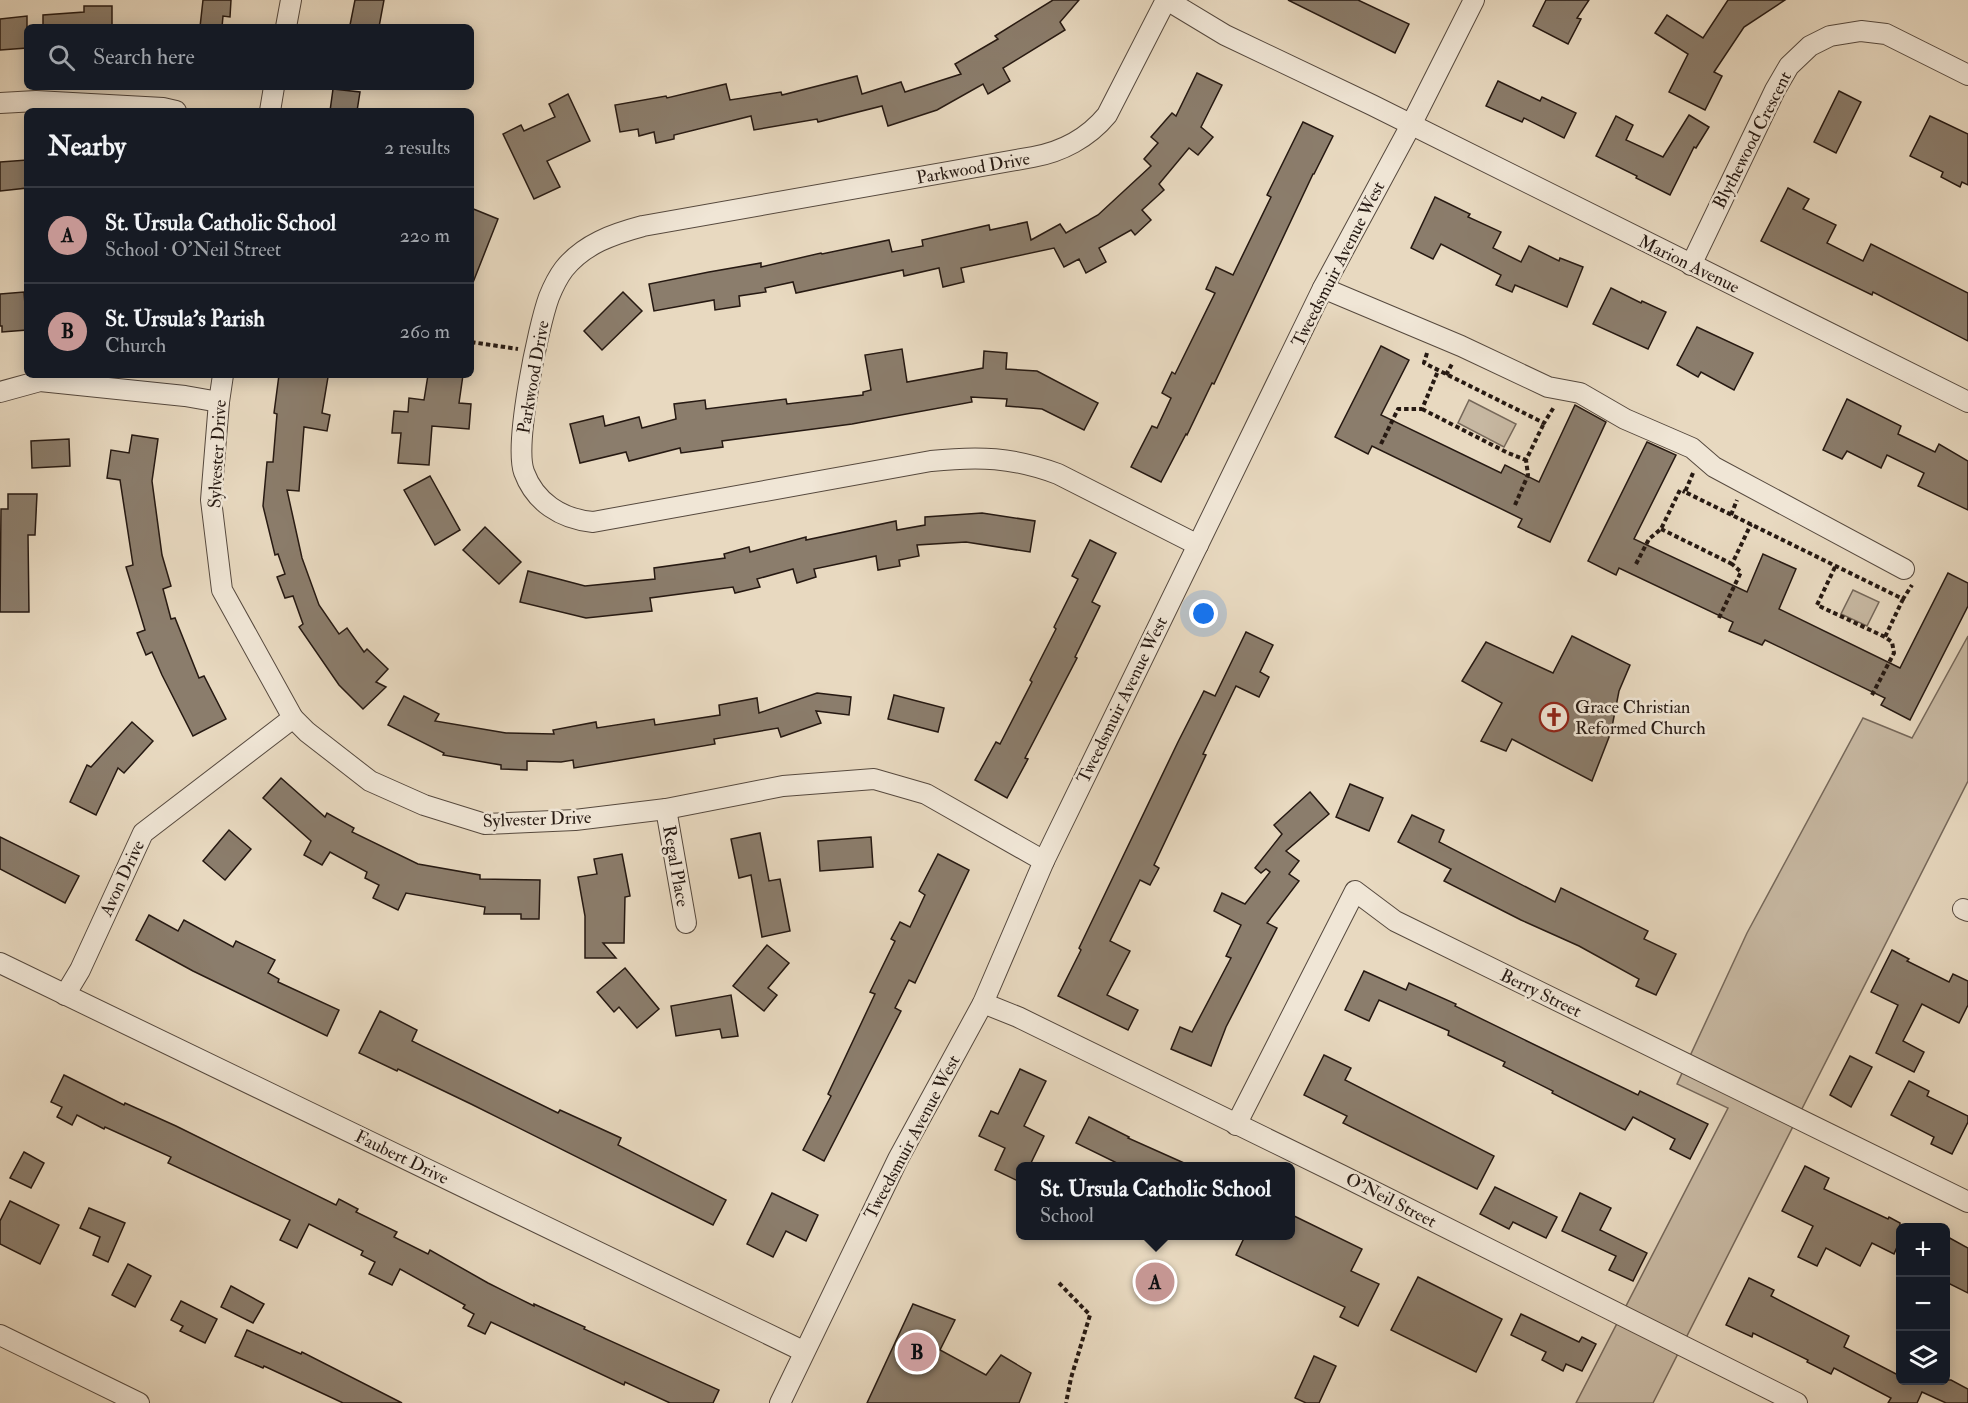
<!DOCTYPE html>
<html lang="en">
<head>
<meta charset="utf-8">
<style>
	body { margin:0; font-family:"IM FELL Double Pica",serif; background:#242831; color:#f1f3f6 }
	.controls { position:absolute; right:18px; bottom:18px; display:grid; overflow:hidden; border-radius:9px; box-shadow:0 3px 15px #0003 }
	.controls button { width:54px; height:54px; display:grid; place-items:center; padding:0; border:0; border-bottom:2px solid #363941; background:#171b24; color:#f1f3f6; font:30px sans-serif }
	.you { position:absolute; left:1204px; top:614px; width:21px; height:21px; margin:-15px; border:4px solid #fff; border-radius:50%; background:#1a73e8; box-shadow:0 0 0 9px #1a73e833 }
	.badge { display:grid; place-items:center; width:39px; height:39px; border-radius:50%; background:#c59692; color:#111; font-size:20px; font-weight:700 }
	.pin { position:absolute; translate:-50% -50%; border:3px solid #fff; box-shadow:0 2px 6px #0006 }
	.popup { position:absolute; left:1016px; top:1162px; width:279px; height:78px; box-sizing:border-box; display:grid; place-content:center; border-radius:9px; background:#171b24; filter:drop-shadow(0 2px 4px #0005); font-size:20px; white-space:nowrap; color:#9ea1a6 }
	.popup b { font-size:22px; color:#f1f3f6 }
	.popup::after { content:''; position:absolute; left:50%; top:100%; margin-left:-12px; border:12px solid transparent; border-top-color:#171b24 }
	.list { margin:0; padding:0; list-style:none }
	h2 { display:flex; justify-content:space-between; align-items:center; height:78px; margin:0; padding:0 24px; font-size:26px }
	h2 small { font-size:20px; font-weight:400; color:#9ea1a6 }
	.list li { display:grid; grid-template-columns:39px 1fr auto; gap:18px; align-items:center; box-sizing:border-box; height:96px; padding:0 24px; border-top:2px solid #363941 }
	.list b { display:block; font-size:22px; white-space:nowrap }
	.list p { margin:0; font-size:20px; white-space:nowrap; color:#9ea1a6 }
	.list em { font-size:20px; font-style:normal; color:#9ea1a6 }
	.icon { flex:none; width:33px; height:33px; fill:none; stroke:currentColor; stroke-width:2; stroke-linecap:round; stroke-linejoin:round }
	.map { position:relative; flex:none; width:1968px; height:1403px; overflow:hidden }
	.search { position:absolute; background:#171b24; box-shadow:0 3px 15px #0003; left:24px; top:24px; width:450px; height:66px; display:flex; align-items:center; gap:15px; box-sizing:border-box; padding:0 21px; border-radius:9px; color:#9ea1a6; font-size:22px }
	.panel { position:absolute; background:#171b24; box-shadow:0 3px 15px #0003; left:24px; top:108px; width:450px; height:270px; border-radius:9px }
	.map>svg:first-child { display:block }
	.green { fill:#c7b8a2; stroke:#76685a; stroke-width:1.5 }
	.building { fill:#8b7d6c; stroke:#261912; stroke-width:1.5 }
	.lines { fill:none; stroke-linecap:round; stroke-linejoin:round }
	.minor-casing { stroke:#56493e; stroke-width:22 }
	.path { stroke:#261912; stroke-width:4; stroke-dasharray:4.5 3; stroke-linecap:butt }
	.minor { stroke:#f0e6d6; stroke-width:20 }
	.labels { text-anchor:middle; stroke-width:5; stroke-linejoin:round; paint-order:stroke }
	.street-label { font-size:18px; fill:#261912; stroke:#f0e6d6 }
	.poi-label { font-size:18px; fill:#261912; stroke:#f0e6d6; text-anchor:start }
</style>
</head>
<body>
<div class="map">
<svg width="1968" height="1403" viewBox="0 0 1968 1403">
	<rect width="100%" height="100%" fill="#e8d9c0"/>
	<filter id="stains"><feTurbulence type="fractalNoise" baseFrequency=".00333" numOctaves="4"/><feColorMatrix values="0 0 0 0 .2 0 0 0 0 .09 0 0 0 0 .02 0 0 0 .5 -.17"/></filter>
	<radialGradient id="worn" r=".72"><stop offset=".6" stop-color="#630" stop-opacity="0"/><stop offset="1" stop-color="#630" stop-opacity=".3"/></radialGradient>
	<g class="green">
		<path d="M1469 400 1516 424 1504 447 1458 423Z"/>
		<path d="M1853 590 1879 602 1867 626 1841 614Z"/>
		<path d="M1968 636V781L1653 1403H1576L1728 1108 1677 1084 1747 933 1863 718 1912 738Z"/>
	</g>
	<g class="building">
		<path d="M203 0H231L230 17 223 16 222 27H200Z"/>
		<path d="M355 0H384L379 27 350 25Z"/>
		<path d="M1053 0H1079L1060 22 1065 30 1003 68 1010 81 988 94 983 84 937 110 888 126 882 106 818 122 817 119 754 130 751 116 674 135V139L656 143 654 132 639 136 638 129 620 132 615 105 666 96 667 98 726 84 730 100 781 92 782 95 857 76 862 94 901 82 905 92 961 74 955 64 998 39 995 36Z"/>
		<path d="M1288 0H1358L1409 24 1395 53Z"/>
		<path d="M1546 0H1589L1577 18 1581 19 1568 44 1533 26Z"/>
		<path d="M1728 0H1785L1744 27 1714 72 1722 76 1705 110 1669 92 1688 54 1655 33 1667 15 1703 38Z"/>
		<path d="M84 6H112V27H43V15L84 12Z"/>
		<path d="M27 16V48L0 50V19Z"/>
		<path d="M1197 73 1222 85 1201 127 1213 137 1198 155 1189 148 1159 184 1164 190 1142 210 1151 220 1135 235 1131 230 1099 248 1106 262 1086 273 1079 259 1064 267 1054 248 961 268 964 282 943 287 939 268 904 276 903 270 796 293 793 282 765 288 766 292 739 296 740 306 715 310 714 300 654 311 649 284 709 272 761 263V267L821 253 822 254 889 240 892 252 923 246 922 240 989 225 990 230 1027 222 1031 240 1060 224 1066 233 1098 215 1151 166 1144 159 1158 143 1151 137 1172 113 1176 116Z"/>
		<path d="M1498 81 1540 101 1542 97 1576 113 1564 138 1524 118 1522 122 1486 106Z"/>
		<path d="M333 89 360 92 357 111H330Z"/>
		<path d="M1839 91 1861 102 1836 153 1814 142Z"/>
		<path d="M568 94 590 141 547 161 560 187 534 199 503 134 521 125 524 131 555 117 549 104Z"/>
		<path d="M1689 115 1709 127 1696 148 1694 147 1670 195 1636 178 1637 176 1596 156 1616 116 1633 125 1626 140 1663 157Z"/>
		<path d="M1930 116 1968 134V185L1962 182 1960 187 1941 177 1943 172 1910 156Z"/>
		<path d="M1303 122 1333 136 1314 174H1313L1214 384 1212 383 1187 435 1186 434 1161 482 1131 467 1152 426 1157 428 1171 398 1162 393 1172 372 1175 374 1215 293 1206 289 1216 267 1233 275 1271 197 1267 195Z"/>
		<path d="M27 160V188L0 191V162Z"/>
		<path d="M1788 188 1809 199 1803 209 1836 225 1827 243 1863 261 1871 244 1968 293V341L1873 292 1872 295 1761 241Z"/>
		<path d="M1435 197 1470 214 1468 217 1501 232 1493 248 1521 262 1529 246 1559 261 1560 258 1583 267 1567 307 1515 285 1512 292 1496 285 1501 275 1441 244 1433 259 1411 248Z"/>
		<path d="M471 208 498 219 472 285 471 284Z"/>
		<path d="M1611 288 1641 303 1642 301 1666 312 1648 349 1593 324Z"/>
		<path d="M24 292 27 330 2 332V326H0V294Z"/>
		<path d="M623 292 642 311 602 350 584 331Z"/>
		<path d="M1697 327 1753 353 1734 390 1701 372 1698 377 1677 365Z"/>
		<path d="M1381 346 1409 360 1381 415 1501 473 1505 465 1539 482 1575 405 1606 422 1550 542 1518 527 1522 519 1372 446 1368 454 1335 437Z"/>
		<path d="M902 349 907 382 983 368 984 351 1007 353 1006 369 1037 371 1098 403 1084 430 1042 409 1006 406 1007 399 971 397 972 402 852 424 722 441 723 447 681 453 680 448 629 461 626 452 580 463 570 424 603 416 605 426 639 417 642 428 676 419 674 404 705 400 706 409 786 399 787 404 863 395V392L871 390 865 355Z"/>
		<path d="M279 375 328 377 322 413 330 415 327 431 304 427 299 491 287 490 302 558 319 605 339 634 347 628 364 652 367 649 388 669 376 682 386 687 363 709 339 685 299 627 303 624 293 596 285 598 277 577 285 574 278 554 275 555 263 506 267 462H273L277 414 274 413Z"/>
		<path d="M428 375H463L459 403 471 404 469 429 432 426 429 465 398 463 401 433H392L394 411 408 412 409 398 424 400Z"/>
		<path d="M1847 399 1901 426 1898 434 1935 452 1939 444 1968 461V510L1918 486 1924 473 1887 455 1881 468 1847 451 1842 459 1823 450Z"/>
		<path d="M132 435 158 439 152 481 162 555 171 586 163 589 171 619 175 618 199 678 204 676 226 719 193 736 162 675 152 652 146 655 137 633 145 630 126 567 133 565 120 480 107 478 111 450 129 453Z"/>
		<path d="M69 439 70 466 32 468 31 441Z"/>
		<path d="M1647 442 1676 455 1634 539 1747 592 1763 554 1796 569 1779 609 1900 668 1948 573 1968 583V606L1910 720 1881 705 1885 698 1765 640 1762 645 1729 631 1733 622 1619 568 1616 575 1588 561Z"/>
		<path d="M430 476 460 530 435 545 404 490Z"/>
		<path d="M8 494H37L35 535H28L29 612H0L1 509H8Z"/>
		<path d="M982 513 1035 521 1030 552 966 542 917 545 919 556 899 560 900 566 878 570 876 556 814 569 816 577 797 583 793 569 757 579 760 587 735 593 733 587 650 598 652 611 586 618 520 602 528 571 585 586 655 579 654 568 725 558 724 554 749 547 750 552 806 537V540L896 521 897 530 925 525V517Z"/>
		<path d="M485 527 521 562 499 584 463 550Z"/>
		<path d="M1090 540 1116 553 1092 602 1100 606 1075 657 1077 658 1025 758 1028 759 1007 798 975 780 996 742 1000 744 1032 682 1030 680 1056 629 1054 627 1078 579 1072 576Z"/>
		<path d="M1246 632 1273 645 1260 672 1269 677 1259 697 1236 686 1203 754 1206 755 1154 865 1159 868 1150 885 1140 880 1110 941 1130 951 1107 995 1138 1010 1128 1030 1058 996 1081 950 1079 948 1178 742 1204 691 1215 696Z"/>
		<path d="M1572 636 1630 665 1619 691 1611 732 1592 781 1512 739 1506 751 1481 741 1502 703 1462 681 1486 642 1553 673Z"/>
		<path d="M817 693 851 697 849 715 816 711 821 723 781 737 778 728 714 739 715 744 574 768 573 760 561 762 527 761V770L501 769V765L443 755 444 753 388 725 404 696 439 714 435 721 506 733 554 734 553 730 596 722 597 728 654 719 655 725 720 715 719 705 757 698 759 713Z"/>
		<path d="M894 695 944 708 938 732 888 719Z"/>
		<path d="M132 722 153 741 124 773 118 768 96 815 70 802 87 765 91 767Z"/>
		<path d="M281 778 325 817 327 813 354 828 352 832 418 864 480 875V879L540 880 539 919H521V914H484L485 907 406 893 398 910 373 898 379 885 365 878 367 872 330 852 322 865 304 855 311 841 263 798Z"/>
		<path d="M1350 784 1383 798 1369 831 1336 817Z"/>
		<path d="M1310 792 1329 814 1286 851 1299 861 1289 874 1299 881 1267 923 1277 928 1226 1027 1211 1066 1171 1049 1180 1027 1192 1032 1231 958 1226 956 1241 925 1214 911 1222 893 1245 904 1270 872 1266 869 1261 873 1255 868 1282 834 1274 825Z"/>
		<path d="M1412 815 1444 830 1439 842 1555 902 1561 888 1648 931 1644 939 1676 954 1656 995 1636 986 1639 979 1579 946 1521 920 1444 881 1451 869 1398 842Z"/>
		<path d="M229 830 251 849 225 880 203 861Z"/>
		<path d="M760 833 769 881 780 879 790 931 762 937 751 875 739 878 731 839Z"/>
		<path d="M0 837 79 876 65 903 0 869Z"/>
		<path d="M871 837 873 867 820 871 818 841Z"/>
		<path d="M622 854 630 896 625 897 624 943H603L616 958H585V916L578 877 597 874 594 859Z"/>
		<path d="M938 854 969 870 915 983 909 980 895 1008 901 1011 824 1161 803 1150 831 1096 828 1094 875 994 870 992 895 941 891 939 900 922 910 927 925 895 919 891Z"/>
		<path d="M149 915 178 931 184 920 233 947 236 941 275 960 268 973 279 979 278 982 339 1010 327 1036 193 971 136 940Z"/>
		<path d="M767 945 789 963 768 988 777 995 764 1011 733 986Z"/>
		<path d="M1892 950 1909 959 1907 961 1949 982 1953 974 1968 981V1005L1959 1023 1922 1004 1903 1041 1924 1052 1914 1072 1876 1053 1898 1005 1871 992Z"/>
		<path d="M625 968 659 1009 637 1028 619 1007 614 1012 597 992Z"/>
		<path d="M1364 971 1406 990 1409 983 1456 1004 1455 1006 1638 1095 1640 1091 1708 1124 1690 1159 1670 1149 1675 1139 1633 1117 1625 1130 1552 1093 1553 1091 1503 1066 1505 1062 1448 1035 1449 1031 1379 1000 1369 1021 1345 1010Z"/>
		<path d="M731 995 738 1036 722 1038 720 1029 676 1036 671 1006Z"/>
		<path d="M380 1011 417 1030 412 1041 558 1113 560 1110 621 1138 618 1145 726 1200 713 1225 471 1104 398 1069 397 1071 359 1053Z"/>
		<path d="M1324 1055 1351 1068 1345 1080 1494 1156 1477 1189 1343 1123 1347 1116 1304 1095Z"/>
		<path d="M1850 1056 1872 1067 1851 1107 1830 1095Z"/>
		<path d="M1020 1069 1046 1081 1024 1126 1044 1136 1029 1167H1020V1182L995 1170 1005 1148 979 1136 991 1111 998 1114Z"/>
		<path d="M64 1075 124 1105 125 1103 176 1126 336 1205 339 1199 358 1209 356 1212 397 1232 394 1237 428 1254 430 1250 488 1283 534 1306V1304L585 1327 584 1329 719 1390 713 1403H670L625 1382 624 1385 491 1322 485 1334 468 1326 474 1314 463 1308 465 1305 400 1269 392 1285 369 1274 375 1262 361 1255 363 1251 309 1224 297 1248 280 1240 290 1220 168 1163 171 1157 105 1127 104 1129 77 1115 72 1125 57 1117 62 1107 51 1102Z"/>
		<path d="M1909 1081 1929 1091 1927 1096 1968 1116V1122L1952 1154 1931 1144 1934 1137 1891 1115Z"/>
		<path d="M1089 1117 1129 1137 1128 1138 1193 1167H1125L1076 1143Z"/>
		<path d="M24 1152 44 1163 31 1188 10 1178Z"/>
		<path d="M1805 1166 1829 1178 1824 1189 1888 1219 1889 1217 1900 1223V1240L1894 1254 1872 1243 1860 1266 1826 1248 1817 1266 1798 1257 1813 1226 1782 1211Z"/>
		<path d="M1495 1187 1557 1217 1546 1238 1513 1222 1509 1229 1480 1214Z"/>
		<path d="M772 1193 818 1215 806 1241 786 1231 773 1257 747 1244Z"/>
		<path d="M1580 1193 1611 1208 1600 1230 1647 1253 1633 1281 1609 1270 1616 1256 1562 1231Z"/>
		<path d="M10 1201 59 1225 40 1264 0 1244V1221Z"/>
		<path d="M89 1208 125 1223 108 1262 93 1255 100 1237 80 1228Z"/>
		<path d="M1290 1214 1362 1249 1351 1271 1379 1284 1358 1326 1340 1317 1345 1307 1236 1255 1245 1236H1290Z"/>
		<path d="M1946 1236 1968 1248V1293L1946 1282Z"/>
		<path d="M128 1264 151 1276 135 1307 112 1295Z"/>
		<path d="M1418 1277 1502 1319 1476 1372 1391 1330Z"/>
		<path d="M1749 1278 1774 1290 1771 1296 1849 1336 1844 1347 1900 1376V1380H1951L1968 1389V1403H1946L1922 1392 1917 1403H1888L1891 1398 1834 1368 1831 1374 1807 1362 1808 1360 1753 1333 1752 1337 1726 1325Z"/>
		<path d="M231 1286 264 1304 253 1323 221 1307Z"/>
		<path d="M181 1301 217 1319 205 1343 180 1331 183 1326 171 1320Z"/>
		<path d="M913 1304 955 1320 940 1350 986 1375 1001 1355 1031 1373 1019 1403H867Z"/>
		<path d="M1521 1314 1579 1342 1582 1337 1596 1344 1582 1371 1566 1364 1563 1371 1542 1360 1546 1352 1511 1335Z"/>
		<path d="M247 1330 301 1354 302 1352 402 1403H343L264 1366 263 1368 235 1356Z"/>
		<path d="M1314 1356 1336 1366 1319 1403H1306L1295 1398Z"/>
	</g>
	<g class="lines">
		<g class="minor-casing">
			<g id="minor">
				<path d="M1166 0 1107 115C1088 138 1061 152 1033 157L643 226C613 234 584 244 564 269 558 277 553 287 549 297 538 327 514 444 524 472 535 502 561 519 593 522L931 461C979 456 1012 457 1058 474L1198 545"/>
				<path d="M1167 0 1225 35 1372 105 1968 402"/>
				<path d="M286 27 291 0"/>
				<path d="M0 103 36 101 163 108 176 111"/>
				<path d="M270 111 274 87"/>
				<path d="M1691 265 1775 90 1789 66 1810 46 1830 36 1861 31 1886 34 1968 75"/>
				<path d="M1323 288 1461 346 1548 387 1580 393 1625 419 1692 448 1714 467 1904 569"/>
				<path d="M223 375 219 402 211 500 222 590 293 718 307 732 370 781 424 805 485 824 575 820 666 809 783 786 874 779 926 794 1044 861"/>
				<path d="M0 392 40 381 185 396 219 402"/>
				<path d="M666 809 686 923"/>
				<path d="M1963 909 1968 911"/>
				<path d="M0 963 803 1351"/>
				<path d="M65 995 80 970 143 833 293 718"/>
				<path d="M983 1003 1018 1017 1341 1175 1797 1403"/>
				<path d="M1236 1125 1355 891 1395 921 1968 1202"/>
				<path d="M0 1335 139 1403"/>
				<path d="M780 1403 898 1159 983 1003 1044 861 1323 288 1411 125 1474 0"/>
			</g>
		</g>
		<g class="path">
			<path d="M471 342 518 349"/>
			<path d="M1427 353 1424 363 1544 423 1554 407"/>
			<path d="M1446 375 1453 362"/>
			<path d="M1422 409 1508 453 1526 460"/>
			<path d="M1381 444 1398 409H1422L1438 371"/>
			<path d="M1693 473 1685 492 1903 599 1912 585"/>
			<path d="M1515 505 1528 475 1526 460 1544 423"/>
			<path d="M1731 515 1737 500"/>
			<path d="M1661 529 1732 564"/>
			<path d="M1636 564 1649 539 1661 529 1680 490 1685 492"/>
			<path d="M1835 567 1817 605 1885 637"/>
			<path d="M1719 618 1741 572 1732 564 1751 524"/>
			<path d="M1872 695 1894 653 1892 642 1885 637 1903 599"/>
			<path d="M1059 1283 1090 1315 1071 1378 1066 1403"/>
		</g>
		<use href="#minor" class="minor"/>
	</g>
	<defs>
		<g id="church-ring" transform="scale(1.5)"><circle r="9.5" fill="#f0e6d6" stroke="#8f2418" stroke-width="1.5"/><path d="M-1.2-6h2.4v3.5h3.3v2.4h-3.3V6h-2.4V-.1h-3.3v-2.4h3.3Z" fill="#8f2418"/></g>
	</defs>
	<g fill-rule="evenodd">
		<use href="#church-ring" x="1554" y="717"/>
	</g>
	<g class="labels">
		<g class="street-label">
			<text transform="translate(1752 140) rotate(-63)" y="6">Blythewood Crescent</text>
			<text transform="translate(973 168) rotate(-10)" y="6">Parkwood Drive</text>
			<text transform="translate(1338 264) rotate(-63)" y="6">Tweedsmuir Avenue West</text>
			<text transform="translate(1689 264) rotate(26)" y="6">Marion Avenue</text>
			<text transform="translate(533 377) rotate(-80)" y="6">Parkwood Drive</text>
			<text transform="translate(217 454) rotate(-87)" y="6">Sylvester Drive</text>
			<text transform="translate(1122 700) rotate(-64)" y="6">Tweedsmuir Avenue West</text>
			<text transform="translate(537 819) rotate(-2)" y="6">Sylvester Drive</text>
			<text transform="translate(676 866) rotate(80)" y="6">Regal Place</text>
			<text transform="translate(122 878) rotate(-65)" y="6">Avon Drive</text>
			<text transform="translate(1541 993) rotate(26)" y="6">Berry Street</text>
			<text transform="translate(912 1137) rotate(-62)" y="6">Tweedsmuir Avenue West</text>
			<text transform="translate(402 1157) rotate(26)" y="6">Faubert Drive</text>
			<text transform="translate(1391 1200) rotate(27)" y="6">O'Neil Street</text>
		</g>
		<g class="poi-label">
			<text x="1575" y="713">Grace Christian<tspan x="1575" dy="21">Reformed Church</tspan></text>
		</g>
	</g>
	<rect width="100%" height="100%" filter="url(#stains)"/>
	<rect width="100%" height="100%" fill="url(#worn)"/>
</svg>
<div class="controls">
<button>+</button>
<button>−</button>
<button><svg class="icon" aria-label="layers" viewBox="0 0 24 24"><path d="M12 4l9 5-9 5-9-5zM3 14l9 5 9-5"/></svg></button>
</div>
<div class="you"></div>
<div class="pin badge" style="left:1155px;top:1282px">A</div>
<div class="popup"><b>St. Ursula Catholic School</b>School</div>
<div class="pin badge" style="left:917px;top:1352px">B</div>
<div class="search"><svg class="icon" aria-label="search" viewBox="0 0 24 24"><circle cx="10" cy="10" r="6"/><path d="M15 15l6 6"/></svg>Search here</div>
<section class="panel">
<h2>Nearby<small>2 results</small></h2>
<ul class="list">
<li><span class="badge">A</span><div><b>St. Ursula Catholic School</b><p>School · O'Neil Street</p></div><em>220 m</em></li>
<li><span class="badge">B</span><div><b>St. Ursula's Parish</b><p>Church</p></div><em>260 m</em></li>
</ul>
</section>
</div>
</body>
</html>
